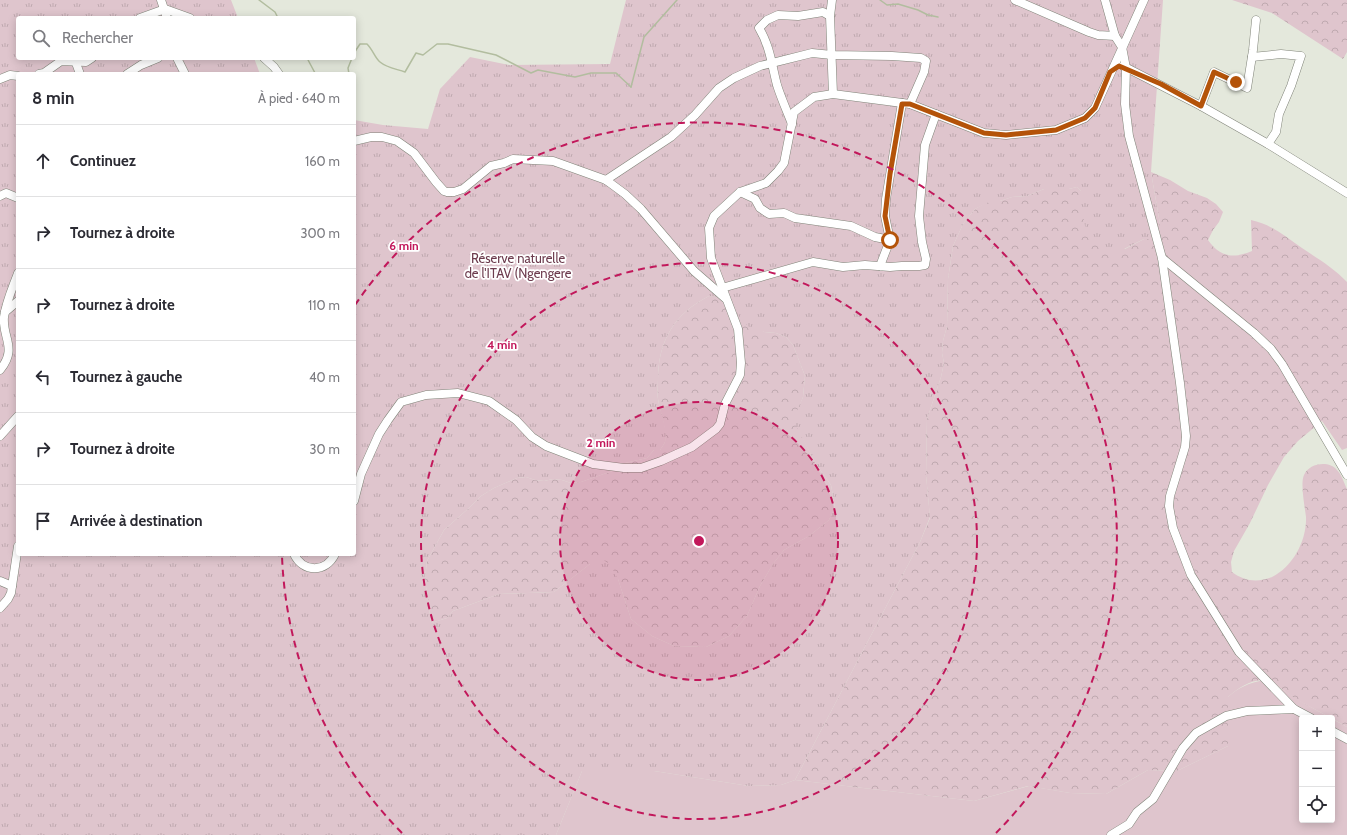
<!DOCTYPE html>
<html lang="fr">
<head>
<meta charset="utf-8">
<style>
	body { margin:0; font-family:Cabin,sans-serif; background:#f7f7f7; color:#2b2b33 }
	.controls { position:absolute; right:12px; bottom:12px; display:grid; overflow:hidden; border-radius:4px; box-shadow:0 2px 10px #0003 }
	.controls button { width:36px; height:36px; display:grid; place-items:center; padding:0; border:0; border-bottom:1px solid #e1e1e2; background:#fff; color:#2b2b33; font:20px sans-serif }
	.stop { position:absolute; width:12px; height:12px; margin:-9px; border:3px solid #b45309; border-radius:50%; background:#fff }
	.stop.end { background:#b45309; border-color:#fff; box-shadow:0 1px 4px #0008 }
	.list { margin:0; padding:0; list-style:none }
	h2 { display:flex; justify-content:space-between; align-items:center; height:52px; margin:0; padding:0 16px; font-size:17px }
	h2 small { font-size:13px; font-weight:400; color:#7c7c81 }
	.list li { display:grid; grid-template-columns:26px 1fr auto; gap:12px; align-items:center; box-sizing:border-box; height:72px; padding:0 16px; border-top:1px solid #e1e1e2 }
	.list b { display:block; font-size:15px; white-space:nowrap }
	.list em { font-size:13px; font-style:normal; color:#7c7c81 }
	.icon { flex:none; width:22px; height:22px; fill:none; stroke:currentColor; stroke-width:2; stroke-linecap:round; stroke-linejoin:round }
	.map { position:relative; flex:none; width:1347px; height:835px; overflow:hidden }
	.search { position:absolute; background:#fff; box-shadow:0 2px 10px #0003; left:16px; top:16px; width:340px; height:44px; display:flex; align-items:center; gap:10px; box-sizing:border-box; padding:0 14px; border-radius:4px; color:#7c7c81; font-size:15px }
	.panel { position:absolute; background:#fff; box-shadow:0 2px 10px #0003; left:16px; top:72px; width:340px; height:484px; border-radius:4px }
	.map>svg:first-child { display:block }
	.green { fill:#dfc5cd; fill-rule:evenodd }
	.forest { fill:url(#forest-crowns) }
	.park { fill:url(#park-tufts); fill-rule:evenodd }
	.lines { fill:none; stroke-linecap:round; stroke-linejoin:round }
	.stream { stroke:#b2bd9f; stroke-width:1.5 }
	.minor-casing { stroke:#808479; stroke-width:9 }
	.minor { stroke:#fff; stroke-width:8 }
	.route { stroke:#b45309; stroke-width:5 }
	.ring { fill:none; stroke:#c2185b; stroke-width:2; stroke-dasharray:7 5 }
	.labels { text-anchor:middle; stroke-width:3.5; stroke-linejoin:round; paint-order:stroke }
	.park-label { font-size:13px; fill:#6d3c4e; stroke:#fff }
	.centre { fill:#c2185b; stroke:#fff; stroke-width:2 }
	.ring-label { font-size:12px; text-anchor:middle; font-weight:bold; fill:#c2185b; stroke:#fff; stroke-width:3.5; stroke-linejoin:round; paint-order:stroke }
</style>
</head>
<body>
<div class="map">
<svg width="1347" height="835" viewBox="0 0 1347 835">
	<defs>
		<pattern id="forest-crowns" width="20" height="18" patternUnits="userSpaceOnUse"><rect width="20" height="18" fill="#dfc5cd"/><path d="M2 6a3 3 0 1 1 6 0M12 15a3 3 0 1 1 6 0" fill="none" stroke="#bfa9af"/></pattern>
		<pattern id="park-tufts" width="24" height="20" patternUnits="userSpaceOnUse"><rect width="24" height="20" fill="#dfc5cd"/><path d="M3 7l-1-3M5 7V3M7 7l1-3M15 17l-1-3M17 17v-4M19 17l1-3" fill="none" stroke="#bfa9af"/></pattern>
	</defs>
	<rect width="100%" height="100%" fill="#e4e8dc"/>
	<path class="green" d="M1264 680 1274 684 1300 701 1347 727V835H556L582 771H654L749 786 781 785 795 780 974 801 1029 786 1070 793 1106 794 1148 770 1177 771 1228 746V697C1239 687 1249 683 1264 680ZM1302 718H1332V820H1302Z"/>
	<g class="forest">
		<path d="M1232 0H1347V52L1343 59 1272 13Z"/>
		<path d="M1151 172 1170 180 1188 191 1207 198 1216 204 1223 212 1219 222 1213 230 1208 240C1220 257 1233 259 1252 251L1251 220C1271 224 1286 237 1302 248 1318 259 1334 268 1347 282V448L1342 450 1322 421 1298 441 1284 457 1268 485 1250 523 1234 551 1231 562 1232 572C1244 581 1257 583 1272 577 1293 567 1307 540 1306 517 1305 508 1300 483 1304 475 1309 463 1329 460 1337 470 1342 475 1344 483 1347 489V727C1332 718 1316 710 1301 702 1290 696 1275 681 1263 680 1250 680 1237 689 1228 697V746L1177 771 1148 770 1106 794 1070 793 1028 786 974 801 795 780 920 542 930 518 926 475 927 419 941 377 944 363 942 353 943 341 947 326 948 279 953 246 963 224 975 209 989 201H1000L1012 197 1027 196 1044 189H1069L1077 187 1081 191V206L1125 249 1144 239 1160 224Z"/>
		<path d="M709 296 719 297 738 315 764 332 776 333 786 337 793 345 805 376 803 397 794 420 816 464 831 485 835 507 829 520 809 536 784 550 773 564 760 586 747 616 729 636 706 647 674 646 652 636 631 619 618 579 590 564 554 592 499 594 453 611 447 618 431 623 425 579 427 561 444 530 469 508 481 496 494 488 517 478 526 477 535 480 544 481 553 479 562 480 571 483 581 482 615 470 625 463 647 458 654 450H660C662 447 664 444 665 442 667 427 660 413 658 399 657 393 658 386 658 380 658 341 674 314 709 296Z"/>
	</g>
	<path class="park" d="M0 0H231L238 18H18V58H254L260 74H18V554H354V120L383 125 428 129 440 89 470 57 509 65 610 64 626 0H1163L1151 172 1160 224 1153 239H1144L1116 253 1105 251 1095 241 1085 226 1081 206V191L1077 187 1069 189H1044L1027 196 1012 197 1000 201 989 202 975 209 963 224 953 246 948 279 947 326 943 341 942 353 944 363 941 377 927 419 926 475 930 517 920 542 795 780 781 785 749 786 654 771H582L556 835H0ZM709 296 719 297 749 327 764 332 776 333 786 337 793 345 805 376 803 397 793 420 816 464 831 485 835 507 829 520 809 536 784 550 773 564 760 586 747 616 729 636 706 647 674 646 652 636 631 619 618 579 610 564 601 559 590 564 554 592 499 594 453 611 447 618 431 623 425 579 427 561 444 530 469 508 481 496 494 488 517 478 526 477 535 480 544 481 553 479 562 480 571 483 581 482 615 470 625 463 647 458 654 450H660C662 447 664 444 665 442 668 428 660 413 658 399 657 393 658 386 658 380 658 341 674 314 709 296Z"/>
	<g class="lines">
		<g class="stream">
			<path d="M259 0 275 12 278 18"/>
			<path d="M880 0 887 5 898 4 918 10 928 15 938 17"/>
			<path d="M354 53 360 44H367C373 50 375 58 380 62 387 68 397 69 405 72L416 53 423 55 437 44H448L496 55 531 73 538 70 575 77 591 73H616L631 87"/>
			<path d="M307 58 315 73 326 74"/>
			<path d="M349 74 348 68 352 58"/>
			<path d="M631 87 644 37 677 0"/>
		</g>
		<g class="minor-casing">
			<g id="minor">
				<path d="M161 0 167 18"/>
				<path d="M832 0 830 16 833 94"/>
				<path d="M1015 0 1089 32 1098 35 1115 36"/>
				<path d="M1105 0 1115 36 1122 47 1126 68 1125 104 1129 136 1162 258 1180 383 1186 436 1185 447 1170 496 1169 506 1173 528 1191 575 1239 652 1294 709 1311 718"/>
				<path d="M140 18 165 9 190 18"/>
				<path d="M1252 57 1281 54 1301 56 1291 86 1279 114 1276 132 1268 144"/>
				<path d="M177 58 185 74"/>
				<path d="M264 58 274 67 279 74"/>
				<path d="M76 63 80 74"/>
				<path d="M1123 66 1201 106 1268 144 1347 193"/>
				<path d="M39 74 44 73 61 61 86 62 92 58"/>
				<path d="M127 74 141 65 158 58"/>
				<path d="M0 79 10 75 18 76"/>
				<path d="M1201 106 1214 72 1247 88 1253 50 1256 20"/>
				<path d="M792 124C787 111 781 98 777 85 772 66 770 46 759 28L767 20 778 15 798 16 823 12 830 16"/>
				<path d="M354 141 371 137H382L397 141 414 153 436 182 444 191 447 192H454L463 189 491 166 504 163 513 159 553 161 606 180 625 194 641 209 694 271 725 298"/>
				<path d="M606 180 671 137 695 115 719 88 734 78 760 66 812 53 832 55 892 56 921 58 926 61 924 72 910 104"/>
				<path d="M740 192 755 199 760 208 769 214 784 213 795 218 851 226 875 237 890 240"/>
				<path d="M0 196 6 193 18 198"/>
				<path d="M1162 258 1254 333 1271 349 1282 364 1347 475"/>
				<path d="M880 266 890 240 885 216 886 199 902 103"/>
				<path d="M722 288 813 262 843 267 865 265 890 267 902 266H919L925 265 926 259 922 242 919 216 925 145 936 114"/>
				<path d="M5 312 18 301"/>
				<path d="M0 370C18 348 2 338 4 317 6 302 13 287 18 273"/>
				<path d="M0 436 18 416"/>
				<path d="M354 501 361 474 379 434 388 420 401 402 426 395 458 393 489 401 516 420 532 437 546 446 593 464 624 468H641L661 461 692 447 716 429 720 424 725 404 740 375 741 363 738 329 711 258 709 228 714 216 740 192 766 183 778 171 784 163 794 112 814 97 833 94 910 104 984 133 1006 135 1056 130 1085 118 1095 108 1144 0"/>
				<path d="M294 554C303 573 326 573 335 554"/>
				<path d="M0 581 12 586"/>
				<path d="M0 608 8 599 11 593 18 546"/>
				<path d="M1332 731 1347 739"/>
				<path d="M1111 835 1129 824 1137 812 1153 799 1183 748 1196 733 1226 716 1247 711 1294 709"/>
			</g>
		</g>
		<use href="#minor" class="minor"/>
	</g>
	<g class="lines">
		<path class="route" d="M890 240 885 216 886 208 890 174 902 104H910L984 133 1006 135 1056 130 1085 118 1095 108 1110 72 1119 66 1161 84 1201 106 1214 72 1236 82"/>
	</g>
	<circle cx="699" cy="541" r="139" fill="#c2185b" fill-opacity=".12"/>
	<g class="ring">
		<circle cx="699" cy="541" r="139"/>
		<circle cx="699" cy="541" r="278"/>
		<path d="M402 833A417 417 0 0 1 282 556M355 305A417 417 0 1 1 996 833"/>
	</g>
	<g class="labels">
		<g class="park-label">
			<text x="518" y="263">Réserve naturelle<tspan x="518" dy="15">de l'ITAV (Ngengere</tspan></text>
		</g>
	</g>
	<circle cx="699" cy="541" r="6" class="centre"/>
	<g class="ring-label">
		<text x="404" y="250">6 min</text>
		<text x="502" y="349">4 min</text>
		<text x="601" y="447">2 min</text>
	</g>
</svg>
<div class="controls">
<button>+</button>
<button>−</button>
<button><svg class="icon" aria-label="locate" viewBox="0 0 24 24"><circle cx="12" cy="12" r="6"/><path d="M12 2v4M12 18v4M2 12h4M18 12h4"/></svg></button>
</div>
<div class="stop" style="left:890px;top:240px"></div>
<div class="stop end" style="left:1236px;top:82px"></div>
<div class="search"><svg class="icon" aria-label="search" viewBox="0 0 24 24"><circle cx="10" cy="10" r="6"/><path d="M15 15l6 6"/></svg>Rechercher</div>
<section class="panel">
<h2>8 min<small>À pied · 640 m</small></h2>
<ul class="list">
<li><svg class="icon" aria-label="ahead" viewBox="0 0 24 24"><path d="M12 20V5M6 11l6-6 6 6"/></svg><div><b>Continuez</b></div><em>160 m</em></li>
<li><svg class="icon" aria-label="right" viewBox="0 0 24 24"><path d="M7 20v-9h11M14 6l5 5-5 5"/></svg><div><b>Tournez à droite</b></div><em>300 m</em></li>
<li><svg class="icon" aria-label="right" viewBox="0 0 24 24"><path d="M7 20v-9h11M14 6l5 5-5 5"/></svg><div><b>Tournez à droite</b></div><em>110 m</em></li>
<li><svg class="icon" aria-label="left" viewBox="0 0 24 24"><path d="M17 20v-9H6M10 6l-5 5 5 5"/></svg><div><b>Tournez à gauche</b></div><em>40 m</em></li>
<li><svg class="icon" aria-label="right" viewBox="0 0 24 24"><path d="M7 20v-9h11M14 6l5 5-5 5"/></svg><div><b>Tournez à droite</b></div><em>30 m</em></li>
<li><svg class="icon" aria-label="arrive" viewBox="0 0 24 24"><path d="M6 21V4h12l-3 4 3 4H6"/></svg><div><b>Arrivée à destination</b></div></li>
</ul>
</section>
</div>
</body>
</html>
